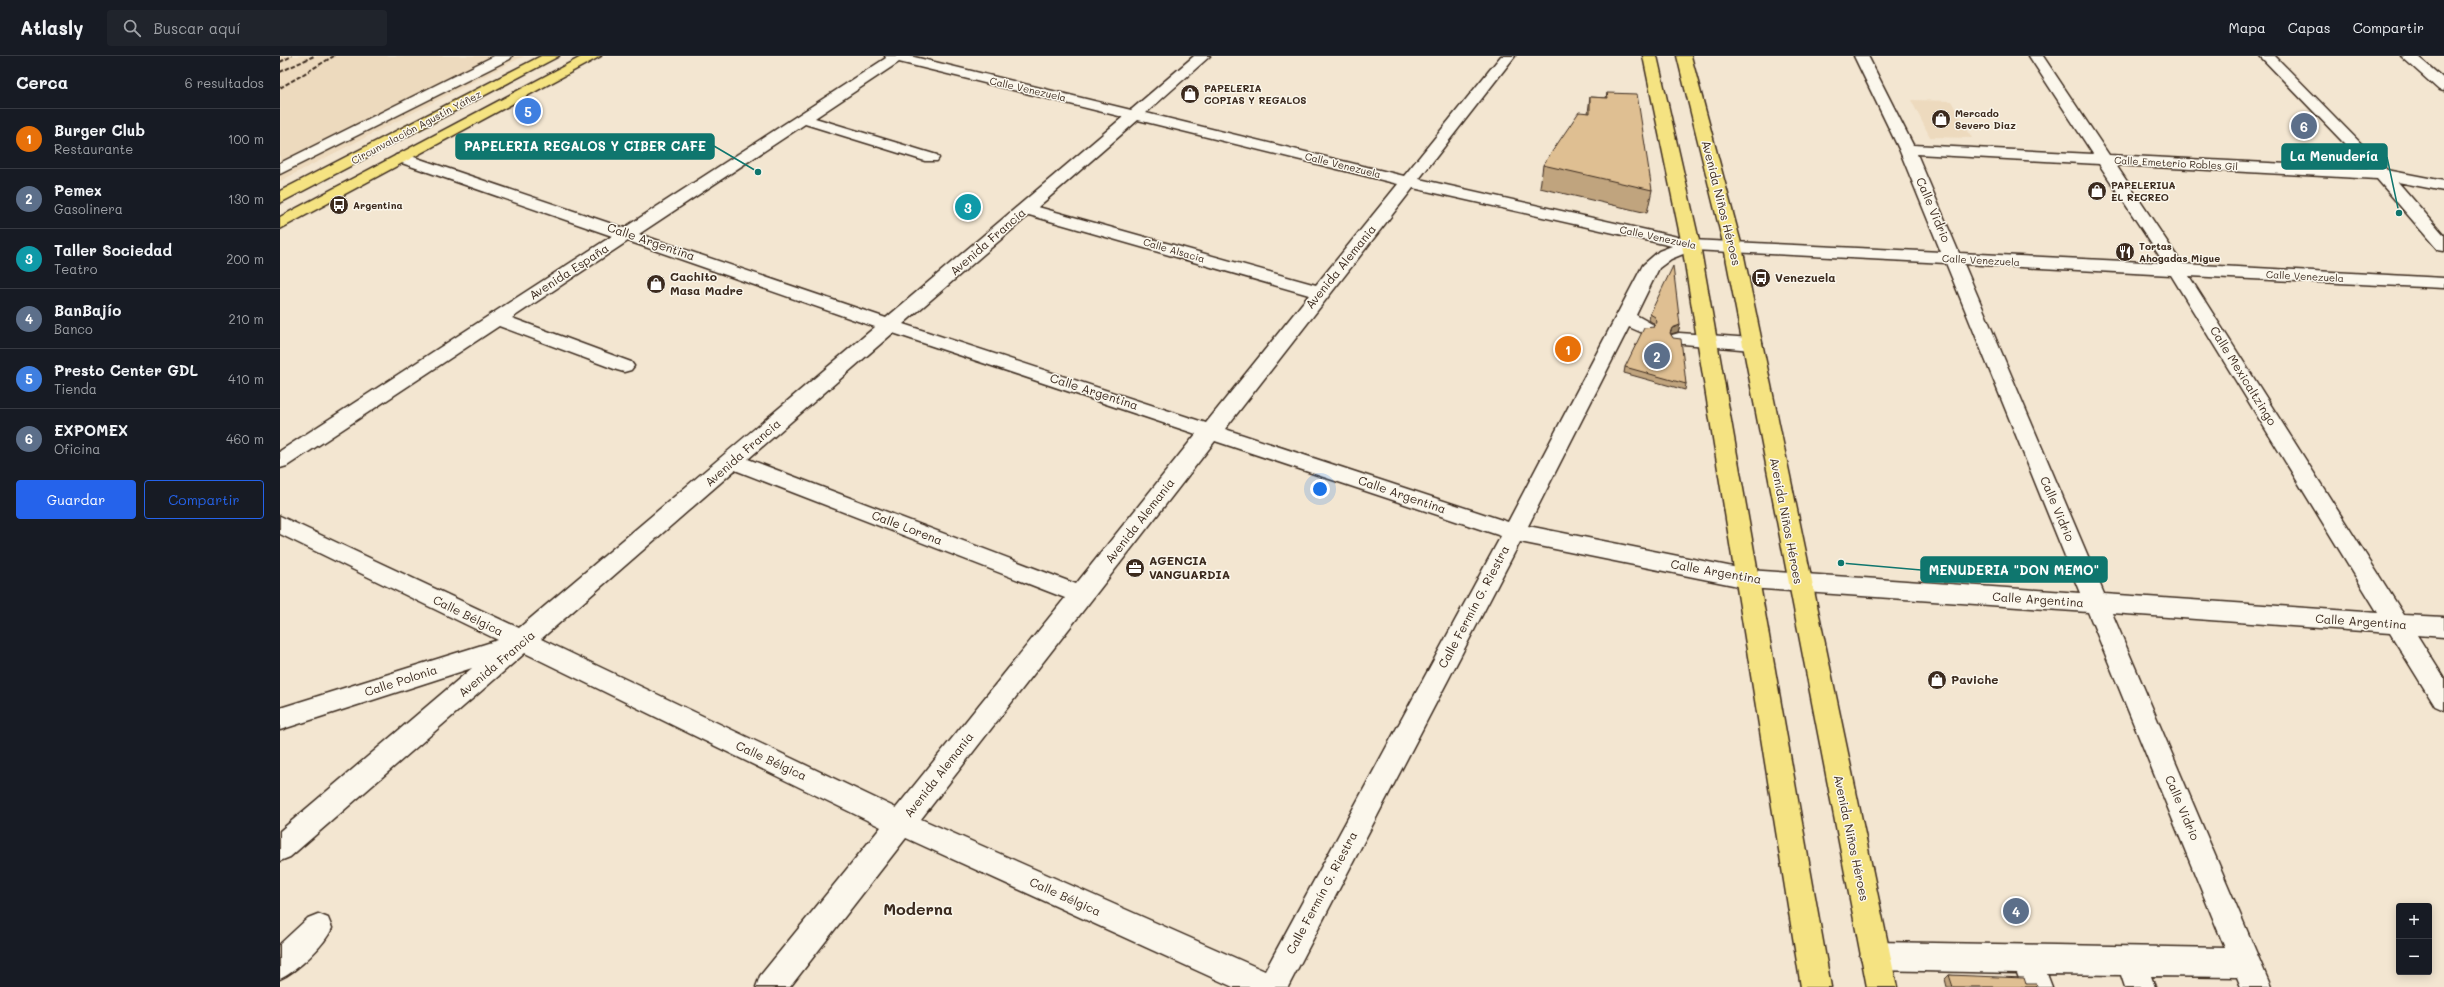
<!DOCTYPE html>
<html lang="es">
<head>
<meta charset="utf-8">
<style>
	body { margin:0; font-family:Mali,sans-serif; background:#20242c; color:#f1f3f6 }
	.controls { position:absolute; right:12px; bottom:12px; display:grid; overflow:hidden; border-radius:4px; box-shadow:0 2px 10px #0003 }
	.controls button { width:36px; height:36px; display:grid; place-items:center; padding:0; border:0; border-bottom:1px solid #363941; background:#171b24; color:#f1f3f6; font:20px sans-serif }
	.you { position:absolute; left:1040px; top:433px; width:14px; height:14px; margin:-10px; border:3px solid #fff; border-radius:50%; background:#1a73e8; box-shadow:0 0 0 6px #1a73e833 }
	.badge { display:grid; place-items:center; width:26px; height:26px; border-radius:50%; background:#2563eb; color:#fff; font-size:13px; font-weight:700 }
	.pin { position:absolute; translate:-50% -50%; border:2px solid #fff; box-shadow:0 1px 4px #0006 }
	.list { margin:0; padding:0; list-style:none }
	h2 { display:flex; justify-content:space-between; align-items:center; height:52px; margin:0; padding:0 16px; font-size:17px }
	h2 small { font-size:13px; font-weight:400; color:#9ea1a6 }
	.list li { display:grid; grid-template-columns:26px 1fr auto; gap:12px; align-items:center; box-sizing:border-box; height:60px; padding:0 16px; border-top:1px solid #363941 }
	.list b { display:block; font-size:15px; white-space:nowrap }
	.list p { margin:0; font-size:13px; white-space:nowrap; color:#9ea1a6 }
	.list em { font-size:13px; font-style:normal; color:#9ea1a6 }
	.actions { display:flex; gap:8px; padding:12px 16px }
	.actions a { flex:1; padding:9px 0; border:1px solid #2563eb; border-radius:4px; text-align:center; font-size:14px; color:#2563eb }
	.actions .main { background:#2563eb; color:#fff }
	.icon { flex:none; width:22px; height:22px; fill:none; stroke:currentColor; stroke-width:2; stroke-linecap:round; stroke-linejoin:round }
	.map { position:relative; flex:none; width:2164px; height:931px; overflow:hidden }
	header { display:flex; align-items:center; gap:24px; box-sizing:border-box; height:56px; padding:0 20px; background:#171b24; border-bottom:1px solid #363941 }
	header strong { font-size:19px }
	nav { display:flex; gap:22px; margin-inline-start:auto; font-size:14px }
	.search { width:280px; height:36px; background:#20242c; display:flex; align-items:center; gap:10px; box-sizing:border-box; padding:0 14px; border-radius:4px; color:#9ea1a6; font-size:15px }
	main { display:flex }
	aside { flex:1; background:#171b24 }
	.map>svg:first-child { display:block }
	.built { fill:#eddabe }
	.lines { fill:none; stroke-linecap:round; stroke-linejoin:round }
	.minor-casing { stroke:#3b2a1e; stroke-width:3 }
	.major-casing { stroke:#3b2a1e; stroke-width:3 }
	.minor { fill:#fbf7ec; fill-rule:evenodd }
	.major { fill:#f5e382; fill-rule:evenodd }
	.rail { stroke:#3b2a1e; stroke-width:2; stroke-dasharray:4.5 2; stroke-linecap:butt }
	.wall { fill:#c0a47e; stroke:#3b2a1e }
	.shaded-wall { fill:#9c8666; stroke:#3b2a1e }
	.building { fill:#dfbf92; stroke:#3b2a1e }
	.labels { text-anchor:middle; stroke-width:3; stroke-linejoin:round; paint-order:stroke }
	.far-poi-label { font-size:10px; font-weight:bold; fill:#3b2a1e; stroke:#fbf7ec; text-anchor:start }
	.far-street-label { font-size:10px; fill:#3b2a1e; stroke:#fbf7ec }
	.street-label { font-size:12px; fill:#3b2a1e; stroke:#fbf7ec }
	.poi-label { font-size:12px; font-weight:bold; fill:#3b2a1e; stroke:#fbf7ec; text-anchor:start }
	.near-neighbourhood-label { font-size:16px; font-weight:bold; fill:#3b2a1e; stroke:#fbf7ec }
	.leader { fill:none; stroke:#0f766e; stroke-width:1.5 }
	.callout-dot { fill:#0f766e; stroke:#fbf7ec; stroke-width:1.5 }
	.callout { fill:#0f766e; stroke:#0f766e; stroke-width:1.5 }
	.callout-label { font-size:13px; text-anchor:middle; font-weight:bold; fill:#fff }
</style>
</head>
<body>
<header>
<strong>Atlasly</strong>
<div class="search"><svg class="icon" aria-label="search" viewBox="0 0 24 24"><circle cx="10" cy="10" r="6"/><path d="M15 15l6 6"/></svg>Buscar aquí</div>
<nav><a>Mapa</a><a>Capas</a><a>Compartir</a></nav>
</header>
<main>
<aside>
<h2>Cerca<small>6 resultados</small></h2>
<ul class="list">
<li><span class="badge" style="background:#e8710a">1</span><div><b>Burger Club</b><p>Restaurante</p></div><em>100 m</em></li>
<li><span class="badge" style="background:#5c6f8a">2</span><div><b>Pemex</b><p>Gasolinera</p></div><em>130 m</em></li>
<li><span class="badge" style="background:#0f9aa8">3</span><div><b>Taller Sociedad</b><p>Teatro</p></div><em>200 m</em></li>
<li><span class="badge" style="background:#5c6f8a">4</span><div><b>BanBajío</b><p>Banco</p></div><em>210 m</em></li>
<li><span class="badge" style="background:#3f7fe0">5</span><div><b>Presto Center GDL</b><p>Tienda</p></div><em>410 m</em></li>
<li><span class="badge" style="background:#5c6f8a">6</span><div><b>EXPOMEX</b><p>Oficina</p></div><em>460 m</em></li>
</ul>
<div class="actions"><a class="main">Guardar</a><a>Compartir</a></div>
</aside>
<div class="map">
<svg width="2164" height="931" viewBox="0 0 2164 931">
	<rect width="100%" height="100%" fill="#f3e6d1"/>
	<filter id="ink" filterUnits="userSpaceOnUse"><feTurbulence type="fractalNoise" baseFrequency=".025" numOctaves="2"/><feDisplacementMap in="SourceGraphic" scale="8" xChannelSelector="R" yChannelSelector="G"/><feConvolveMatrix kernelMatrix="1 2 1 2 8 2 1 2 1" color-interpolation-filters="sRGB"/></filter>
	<g filter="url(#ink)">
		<g class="built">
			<path d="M0 0H244L0 125Z"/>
			<path d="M1631 44 1671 45 1692 82 1650 81Z"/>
		</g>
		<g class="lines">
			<g class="minor-casing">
				<g id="minor">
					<path d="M214 0H232L230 3 0 118V107Z"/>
					<path d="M605 0H630L851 54 914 0H930L866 57 1124 120 1221 0H1235L1139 123 1411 184 1661 196 1619 93 1574 0H1588L1633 89 1813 98 1749 0H1763L1829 99 2088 112 1980 0H1995L2107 114 2164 125V135L2118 126 2164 179V195L2158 194 2097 123 1836 109 1902 208 2164 222V232L1909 220 2124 559 2164 561V581L2137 579 2164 622V654L2155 650 2110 577 1832 557 1991 931H1961L1957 921 1871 920 1875 931H1845L1841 919 1767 918 1772 931H1742L1737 917 1595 914 1585 910 1580 900 1585 890 1595 886 1945 892 1808 556 1468 532 1240 486 1008 931H953L626 782 510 931H476L480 920 601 771 245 597 10 801 0 805V775L192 612 0 674V652L218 584 0 478V460L239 572 595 271 348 185 232 262 351 306 354 310 351 314 344 316 337 314 219 270 7 410 0 412V395L332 180 116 105 114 102 116 99H128L344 172 606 2ZM619 6 843 61 606 262 359 178 525 68 645 105H657L659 102 657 99 535 62ZM858 64 1118 128 1036 229 758 151ZM1637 98 1819 108 1884 207 1679 197ZM1133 132 1392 190 1379 195 1363 209 1228 466 945 373ZM749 159 1029 239 926 367 623 268ZM1413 194 1666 207 1800 537 1468 514 1248 470 1349 271 1365 278 1372 276 1374 272 1372 268 1356 259 1379 212 1391 203ZM1684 208 1891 219 2098 557 1824 538ZM613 277 916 378 796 528 468 403ZM935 385 1221 480 985 915 641 763ZM455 414 785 542 616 752 261 583Z"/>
					<path d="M2121 0H2137L2164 23V35L2159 34Z"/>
					<path d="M1399 277 1472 282 1479 284 1482 288 1479 292 1472 294 1392 287 1390 283 1392 279Z"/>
					<path d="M38 858 48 862 52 872C45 889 17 915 0 923V888L28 862Z"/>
				</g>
			</g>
			<g class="major-casing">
				<g id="major">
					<path d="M261 0H279L0 147V135Z"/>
					<path d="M303 0H321L0 173V161Z"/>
					<path d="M1363 0H1377L1420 189 1551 931H1521L1402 189Z"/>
					<path d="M1397 0H1411L1462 191 1617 931H1587L1444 191Z"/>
				</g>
			</g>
			<use href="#minor" class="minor"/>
			<use href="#major" class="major"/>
			<g class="rail">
				<path d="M0 6 12 0"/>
				<path d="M0 16 34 0"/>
				<path d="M0 32 54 0"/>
			</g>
		</g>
		<g class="wall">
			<path d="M1327 37 1372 134 1367 157 1260 132 1263 109 1308 57 1310 41 1326 42Z"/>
			<path d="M1370 258 1400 269 1398 276 1391 278 1406 328 1405 334 1344 317 1345 311 1374 270 1373 267 1369 264Z"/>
			<path d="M1669 919 1746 928 1757 931H1667L1665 923Z"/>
		</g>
		<path class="shaded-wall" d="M1400 269 1398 276 1391 278 1390 277 1392 272Z"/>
		<g class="building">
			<path d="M1327 37 1357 38 1372 134 1263 109 1299 56 1310 57V41L1328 42Z"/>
			<path d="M1393 210 1400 269 1392 272 1390 277 1393 282 1401 283 1406 328 1345 311 1364 272 1374 271 1377 266 1375 261 1370 258Z"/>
			<path d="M1669 919 1744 922 1746 928H1756L1757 931H1673Z"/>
		</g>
	</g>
	<defs>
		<g id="shop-disc" transform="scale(1)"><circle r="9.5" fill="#3b2a1e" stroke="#fbf7ec"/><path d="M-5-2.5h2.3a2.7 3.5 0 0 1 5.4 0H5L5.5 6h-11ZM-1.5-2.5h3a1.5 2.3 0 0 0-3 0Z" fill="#fff"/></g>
		<g id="bus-disc" transform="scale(1)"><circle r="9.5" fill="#3b2a1e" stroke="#fbf7ec"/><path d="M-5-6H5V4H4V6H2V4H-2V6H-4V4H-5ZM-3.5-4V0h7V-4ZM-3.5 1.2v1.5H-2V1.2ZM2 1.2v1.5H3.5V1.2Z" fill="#fff"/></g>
		<g id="restaurant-disc" transform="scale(1)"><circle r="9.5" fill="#3b2a1e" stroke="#fbf7ec"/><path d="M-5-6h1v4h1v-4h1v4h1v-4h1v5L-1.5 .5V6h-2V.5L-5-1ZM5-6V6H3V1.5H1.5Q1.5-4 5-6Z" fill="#fff"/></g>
		<g id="office-disc" transform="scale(1)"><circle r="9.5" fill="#3b2a1e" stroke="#fbf7ec"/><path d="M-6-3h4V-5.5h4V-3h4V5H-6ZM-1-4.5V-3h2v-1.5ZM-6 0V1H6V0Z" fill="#fff"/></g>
	</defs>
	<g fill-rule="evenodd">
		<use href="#shop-disc" x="910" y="38"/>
		<use href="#shop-disc" x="1661" y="63"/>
		<use href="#shop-disc" x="1817" y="135"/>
		<use href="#bus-disc" x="59" y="149"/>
		<use href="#restaurant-disc" x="1845" y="196"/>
		<use href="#bus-disc" x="1481" y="222"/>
		<use href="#shop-disc" x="376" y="228"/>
		<use href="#office-disc" x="855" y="512"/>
		<use href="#shop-disc" x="1657" y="624"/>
	</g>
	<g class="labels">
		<g class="far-poi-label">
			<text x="924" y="36">PAPELERIA<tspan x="924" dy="12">COPIAS Y REGALOS</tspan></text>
			<text x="1675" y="61">Mercado<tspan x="1675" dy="12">Severo Diaz</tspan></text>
			<text x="1831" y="133">PAPELERIUA<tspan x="1831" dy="12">EL RECREO</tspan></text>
			<text x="73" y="153">Argentina</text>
			<text x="1859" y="194">Tortas<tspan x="1859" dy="12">Ahogadas Migue</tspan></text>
		</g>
		<g class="far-street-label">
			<text transform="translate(748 33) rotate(13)" y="4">Calle Venezuela</text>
			<text transform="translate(136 71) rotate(-28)" y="4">Circunvalación Agustín Yáñez</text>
			<text transform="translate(1896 107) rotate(3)" y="4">Calle Emeterio Robles Gil</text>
			<text transform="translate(1063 109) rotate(14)" y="4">Calle Venezuela</text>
			<text transform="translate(1378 181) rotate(12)" y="4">Calle Venezuela</text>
			<text transform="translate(894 194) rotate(16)" y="4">Calle Alsacia</text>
			<text transform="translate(1701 204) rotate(3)" y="4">Calle Venezuela</text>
			<text transform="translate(2025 220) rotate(3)" y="4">Calle Venezuela</text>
		</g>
		<g class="street-label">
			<text transform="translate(1441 147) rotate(76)" y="4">Avenida Niños Héroes</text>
			<text transform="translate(1653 154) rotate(67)" y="4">Calle Vidrio</text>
			<text transform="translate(371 186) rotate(19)" y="4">Calle Argentina</text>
			<text transform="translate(708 186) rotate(-41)" y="4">Avenida Francia</text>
			<text transform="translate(1061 211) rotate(-51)" y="4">Avenida Alemania</text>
			<text transform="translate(289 216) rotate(-33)" y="4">Avenida España</text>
			<text transform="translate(1963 320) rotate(58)" y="4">Calle Mexicaltzingo</text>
			<text transform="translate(814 336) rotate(18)" y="4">Calle Argentina</text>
			<text transform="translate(463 397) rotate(-41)" y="4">Avenida Francia</text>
			<text transform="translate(1122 439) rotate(19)" y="4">Calle Argentina</text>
			<text transform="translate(1777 453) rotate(67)" y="4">Calle Vidrio</text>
			<text transform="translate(860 465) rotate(-52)" y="4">Avenida Alemania</text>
			<text transform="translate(1506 465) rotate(79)" y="4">Avenida Niños Héroes</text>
			<text transform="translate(627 472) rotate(21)" y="4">Calle Lorena</text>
			<text transform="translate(1436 516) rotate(10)" y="4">Calle Argentina</text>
			<text transform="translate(1758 544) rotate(4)" y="4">Calle Argentina</text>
			<text transform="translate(1194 551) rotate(-62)" y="4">Calle Fermín G. Riestra</text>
			<text transform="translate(188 560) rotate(26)" y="4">Calle Bélgica</text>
			<text transform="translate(2081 566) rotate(4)" y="4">Calle Argentina</text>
			<text transform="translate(217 608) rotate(-40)" y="4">Avenida Francia</text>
			<text transform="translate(121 625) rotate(-18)" y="4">Calle Polonia</text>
			<text transform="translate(491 705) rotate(25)" y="4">Calle Bélgica</text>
			<text transform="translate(659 719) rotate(-52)" y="4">Avenida Alemania</text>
			<text transform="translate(1902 752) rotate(67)" y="4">Calle Vidrio</text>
			<text transform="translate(1571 782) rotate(78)" y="4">Avenida Niños Héroes</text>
			<text transform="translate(1042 837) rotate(-62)" y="4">Calle Fermín G. Riestra</text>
			<text transform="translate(785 841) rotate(24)" y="4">Calle Bélgica</text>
		</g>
		<g class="poi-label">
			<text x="390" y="225">Cachito<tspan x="390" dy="14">Masa Madre</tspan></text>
			<text x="1495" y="226">Venezuela</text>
			<text x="869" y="509">AGENCIA<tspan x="869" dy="14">VANGUARDIA</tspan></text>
			<text x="1671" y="628">Paviche</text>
		</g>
		<g class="near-neighbourhood-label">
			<text x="638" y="859">Moderna</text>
		</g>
	</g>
	<path class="leader" d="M478 116L434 90M2119 157L2107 101M1561 507L1641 514"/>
	<g class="callout-dot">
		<circle cx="478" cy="116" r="4"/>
		<circle cx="2119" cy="157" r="4"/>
		<circle cx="1561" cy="507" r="4"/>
	</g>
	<g class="callout">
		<rect x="176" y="78" width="258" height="25" rx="4"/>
		<rect x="2002" y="88" width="105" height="25" rx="4"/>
		<rect x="1641" y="501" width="186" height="25" rx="4"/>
	</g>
	<g class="callout-label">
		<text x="305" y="95">PAPELERIA REGALOS Y CIBER CAFE</text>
		<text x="2054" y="105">La Menudería</text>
		<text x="1734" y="519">MENUDERIA "DON MEMO"</text>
	</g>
</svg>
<div class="controls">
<button>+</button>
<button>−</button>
</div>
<div class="you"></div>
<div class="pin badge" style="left:1288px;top:293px;background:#e8710a">1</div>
<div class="pin badge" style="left:1377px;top:300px;background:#5c6f8a">2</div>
<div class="pin badge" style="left:688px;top:151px;background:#0f9aa8">3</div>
<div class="pin badge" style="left:1736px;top:855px;background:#5c6f8a">4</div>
<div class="pin badge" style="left:248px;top:55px;background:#3f7fe0">5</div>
<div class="pin badge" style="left:2024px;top:70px;background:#5c6f8a">6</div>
</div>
</main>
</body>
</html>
